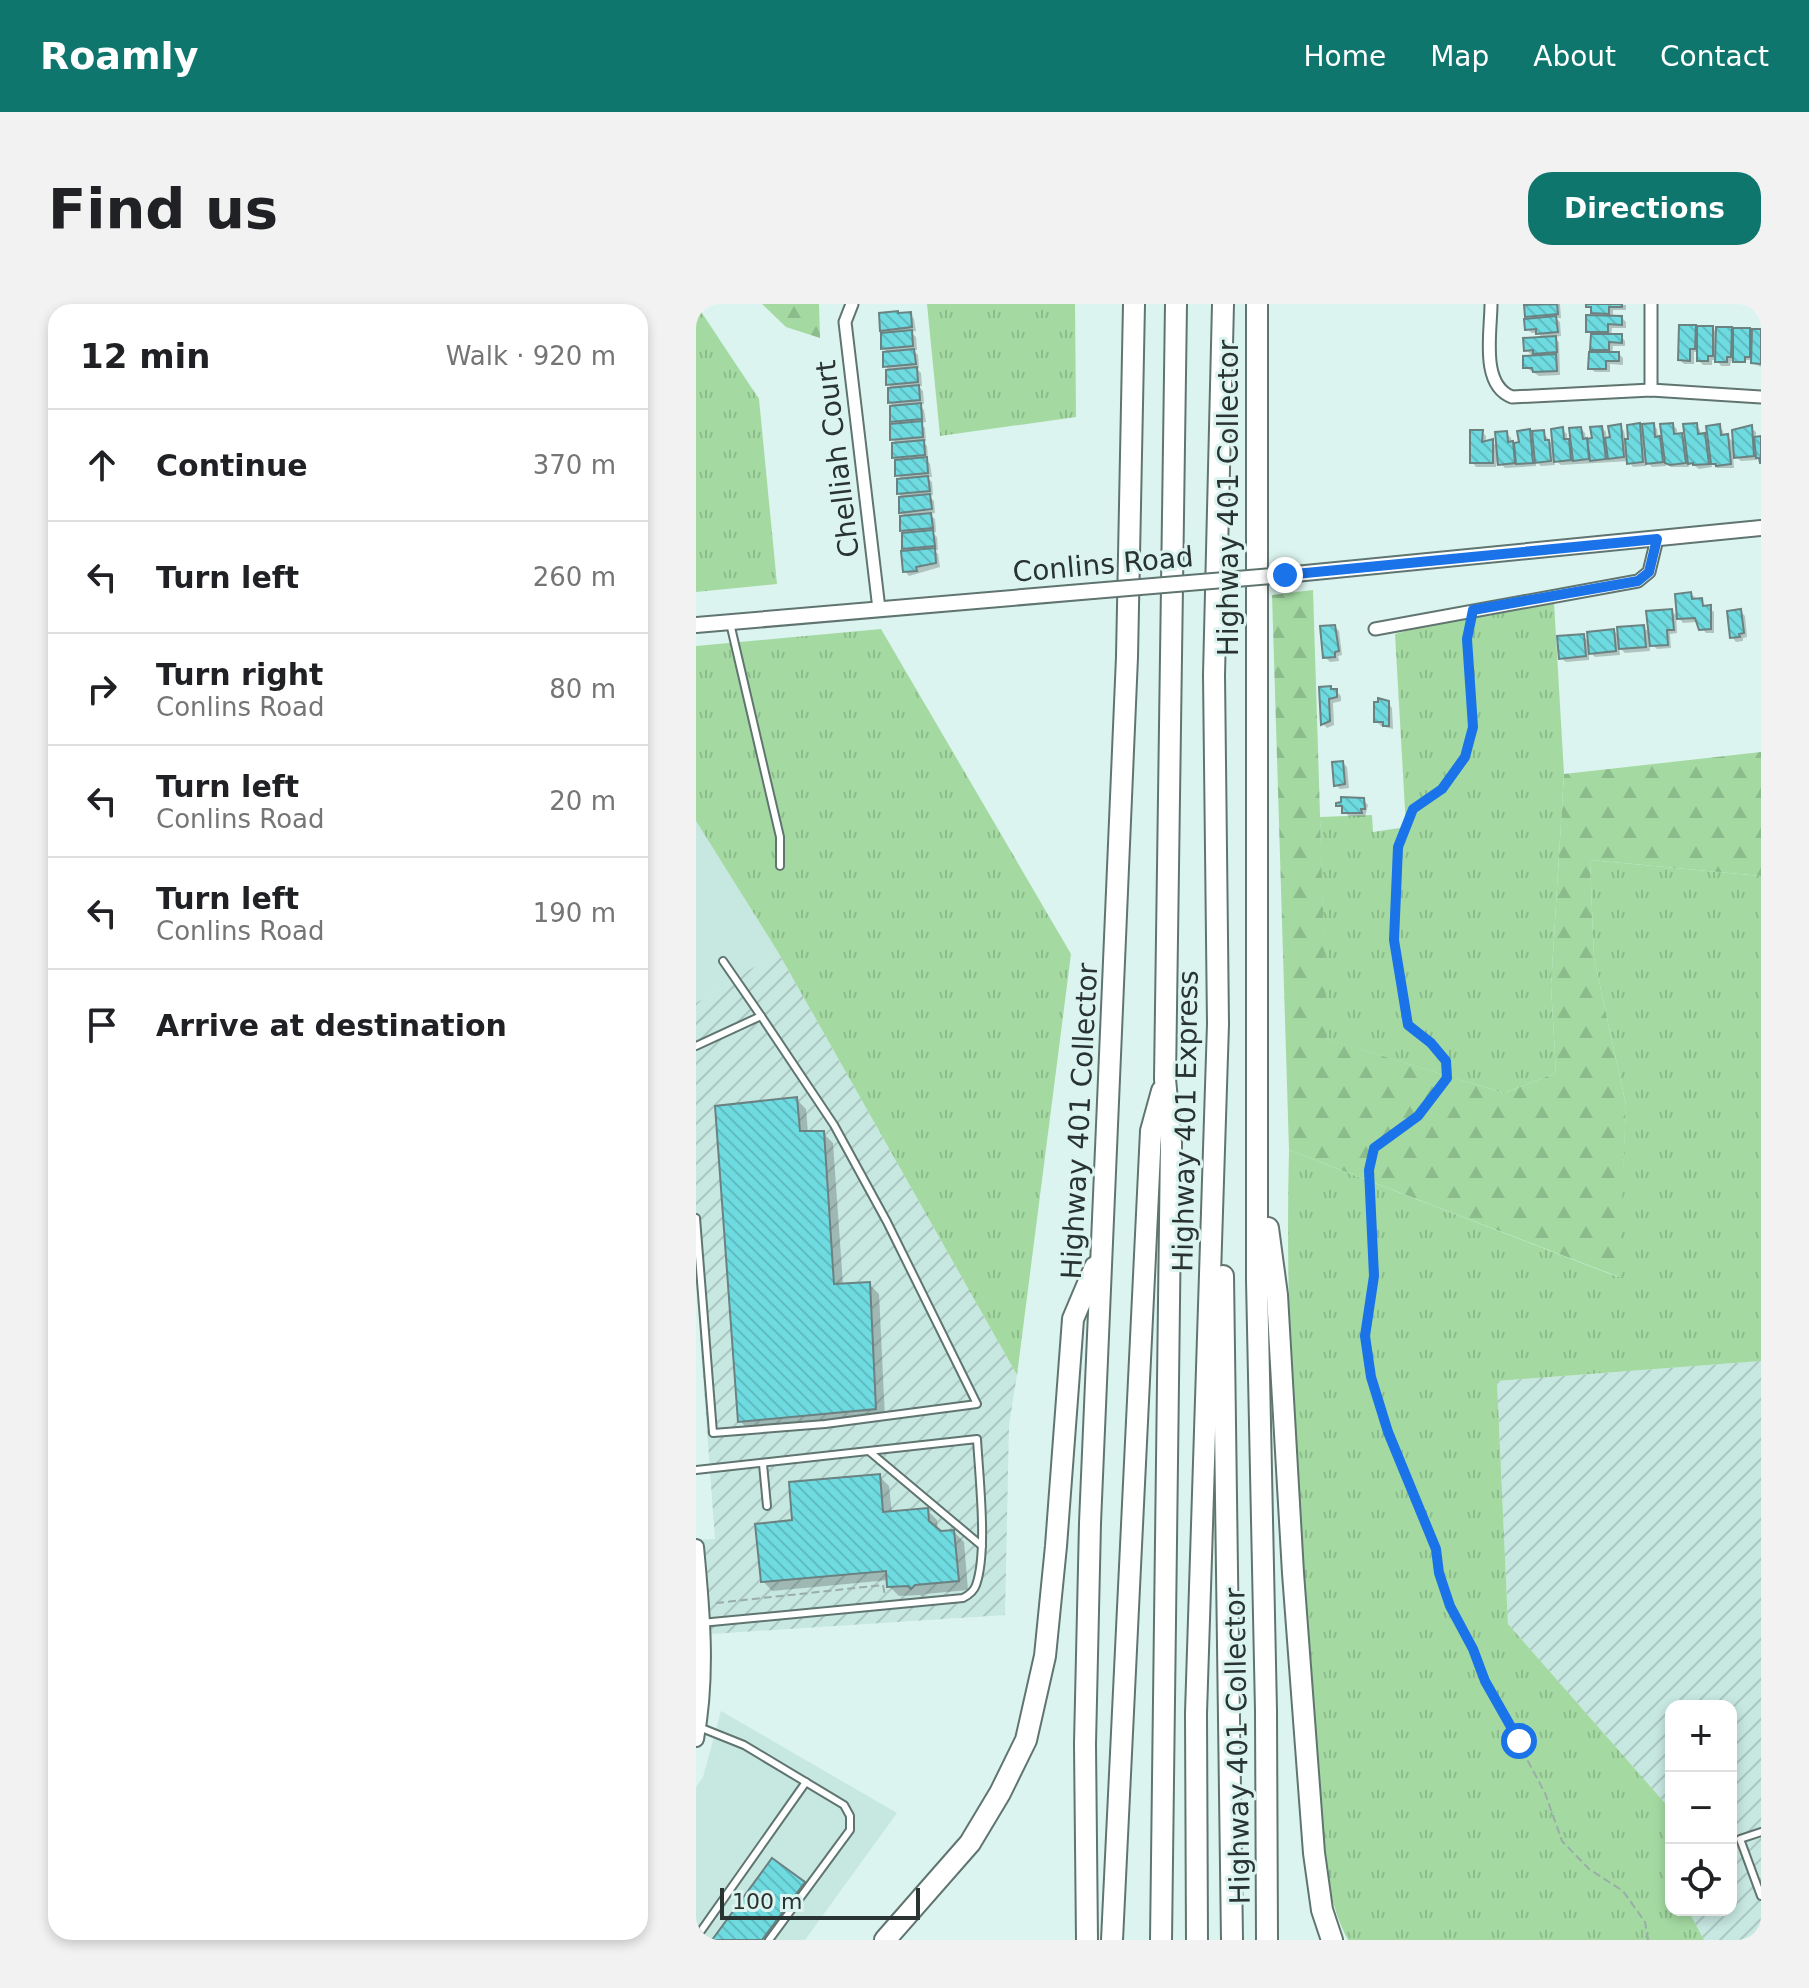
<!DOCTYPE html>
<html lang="en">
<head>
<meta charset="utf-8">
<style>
	body { margin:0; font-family:"DejaVu Sans",sans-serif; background:#f2f2f2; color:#202124 }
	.controls { position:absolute; right:24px; bottom:24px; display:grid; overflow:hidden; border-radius:16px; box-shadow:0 4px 12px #0003 }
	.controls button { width:72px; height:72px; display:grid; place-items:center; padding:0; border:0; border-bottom:2px solid #e0e0e0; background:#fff; color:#202124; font:40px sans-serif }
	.scale { position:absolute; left:24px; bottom:20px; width:200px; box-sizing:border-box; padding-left:8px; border:4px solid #293331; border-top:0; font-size:22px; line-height:28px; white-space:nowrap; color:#293331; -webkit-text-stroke:6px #dcf4ef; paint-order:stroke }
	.stop { position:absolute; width:24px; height:24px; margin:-18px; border:6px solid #1a73e8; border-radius:50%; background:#fff }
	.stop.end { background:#1a73e8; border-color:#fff; box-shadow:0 2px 8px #0008 }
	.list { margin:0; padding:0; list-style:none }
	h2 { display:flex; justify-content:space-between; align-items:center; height:104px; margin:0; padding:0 32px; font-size:34px }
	h2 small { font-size:26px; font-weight:400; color:#757577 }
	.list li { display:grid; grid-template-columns:52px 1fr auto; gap:24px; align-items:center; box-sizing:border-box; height:112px; padding:0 32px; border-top:2px solid #e0e0e0 }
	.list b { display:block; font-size:30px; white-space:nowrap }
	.list p { margin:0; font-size:26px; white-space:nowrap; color:#757577 }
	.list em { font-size:26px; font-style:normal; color:#757577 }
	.icon { flex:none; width:44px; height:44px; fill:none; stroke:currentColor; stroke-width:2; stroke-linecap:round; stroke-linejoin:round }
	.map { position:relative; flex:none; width:1065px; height:1636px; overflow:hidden; border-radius:24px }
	header { display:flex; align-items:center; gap:48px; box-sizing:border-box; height:112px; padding:0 40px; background:#0f766e; color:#fff }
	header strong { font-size:38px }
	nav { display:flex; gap:44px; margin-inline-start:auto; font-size:28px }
	.intro { display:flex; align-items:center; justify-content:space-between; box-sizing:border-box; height:192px; padding:0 48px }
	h1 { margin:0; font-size:56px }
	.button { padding:20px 36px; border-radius:24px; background:#0f766e; color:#fff; font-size:28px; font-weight:700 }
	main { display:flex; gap:48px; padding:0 48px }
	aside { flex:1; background:#fff; border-radius:24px; box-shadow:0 4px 12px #0003 }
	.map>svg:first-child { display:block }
	.built { fill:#c7e7e1 }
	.industrial { fill:url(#industrial-furrows) }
	.grass { fill:url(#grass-tufts) }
	.forest { fill:url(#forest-firs) }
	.shadow { fill:#0003 }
	.building { fill:url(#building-back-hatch); stroke:#6b8282; stroke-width:2 }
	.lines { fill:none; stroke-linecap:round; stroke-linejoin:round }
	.service-casing { stroke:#607570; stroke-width:10 }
	.minor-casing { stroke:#607570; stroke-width:15 }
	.tertiary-casing { stroke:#607570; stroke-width:18 }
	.motorway-casing { stroke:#607570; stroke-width:24 }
	.path { stroke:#9aada9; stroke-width:2; stroke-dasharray:8 4; stroke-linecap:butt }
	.service { stroke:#fff; stroke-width:6 }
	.minor { stroke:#fff; stroke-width:11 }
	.tertiary { stroke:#fff; stroke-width:14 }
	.motorway { stroke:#fff; stroke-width:20 }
	.tertiary-bridge-casing { stroke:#607570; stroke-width:18; stroke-linecap:butt }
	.tertiary-bridge { stroke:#fff; stroke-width:14 }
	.route { stroke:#1a73e8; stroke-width:10 }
	.labels { text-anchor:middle; stroke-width:6; stroke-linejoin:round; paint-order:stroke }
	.street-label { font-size:28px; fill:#293331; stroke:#dcf4ef }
</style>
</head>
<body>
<header>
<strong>Roamly</strong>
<nav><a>Home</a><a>Map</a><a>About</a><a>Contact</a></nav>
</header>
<div class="intro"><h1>Find us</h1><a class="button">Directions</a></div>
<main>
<aside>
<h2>12 min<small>Walk · 920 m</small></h2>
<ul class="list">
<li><svg class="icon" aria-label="ahead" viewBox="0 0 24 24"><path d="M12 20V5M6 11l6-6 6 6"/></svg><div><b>Continue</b></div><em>370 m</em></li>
<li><svg class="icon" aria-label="left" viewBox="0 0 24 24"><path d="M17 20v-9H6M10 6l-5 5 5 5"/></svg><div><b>Turn left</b></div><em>260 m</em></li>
<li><svg class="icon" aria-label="right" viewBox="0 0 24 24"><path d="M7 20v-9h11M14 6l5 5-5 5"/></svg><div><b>Turn right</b><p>Conlins Road</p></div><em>80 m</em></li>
<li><svg class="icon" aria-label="left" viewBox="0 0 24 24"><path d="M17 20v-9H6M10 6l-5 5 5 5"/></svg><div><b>Turn left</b><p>Conlins Road</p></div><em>20 m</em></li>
<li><svg class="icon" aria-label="left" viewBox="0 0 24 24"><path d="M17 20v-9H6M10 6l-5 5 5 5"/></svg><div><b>Turn left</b><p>Conlins Road</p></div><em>190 m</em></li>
<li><svg class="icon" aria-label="arrive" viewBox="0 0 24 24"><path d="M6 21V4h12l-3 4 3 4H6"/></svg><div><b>Arrive at destination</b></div></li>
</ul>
</aside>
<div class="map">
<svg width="1065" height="1636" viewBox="0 0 1065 1636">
	<defs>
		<pattern id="industrial-furrows" width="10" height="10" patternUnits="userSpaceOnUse" patternTransform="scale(2)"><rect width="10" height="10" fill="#c7e7e1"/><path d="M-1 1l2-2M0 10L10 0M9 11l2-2" fill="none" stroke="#abc7c2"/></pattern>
		<pattern id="grass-tufts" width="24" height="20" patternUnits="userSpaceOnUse" patternTransform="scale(2)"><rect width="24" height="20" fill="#a4daa2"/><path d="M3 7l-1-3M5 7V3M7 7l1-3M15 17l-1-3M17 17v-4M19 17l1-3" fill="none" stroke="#8dbc8c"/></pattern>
		<pattern id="forest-firs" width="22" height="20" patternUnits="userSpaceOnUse" patternTransform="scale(2)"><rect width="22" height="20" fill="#a4daa2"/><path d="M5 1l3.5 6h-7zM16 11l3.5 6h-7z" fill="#8dbc8c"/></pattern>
		<pattern id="building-back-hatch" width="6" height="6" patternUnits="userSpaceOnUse" patternTransform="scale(2)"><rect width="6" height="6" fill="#6edbe0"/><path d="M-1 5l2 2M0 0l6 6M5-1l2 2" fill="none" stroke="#5fbcc1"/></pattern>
	</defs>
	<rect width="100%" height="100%" fill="#dcf4ef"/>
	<g class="built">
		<path d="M0 517 82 648 0 699Z"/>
		<path d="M25 1407 201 1509 109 1636H0V1483L7 1473Z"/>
	</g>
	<g class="industrial">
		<path d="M82 648 321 1071 313 1121 309 1311 0 1331V1236L19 1235 0 976V699Z"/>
		<path d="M1065 1057V1636H1008L992 1606H1035V1402H975V1506L812 1320 801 1077Z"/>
	</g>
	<g class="grass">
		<path d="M0 0 63 95 81 280 0 288Z"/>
		<path d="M231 0H379L380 113 244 132Z"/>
		<path d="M858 298 868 470 855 682 860 769 808 789 630 735 624 513 676 511 677 528 710 523 699 330 752 315Z"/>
		<path d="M185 325 375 650 321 1071 82 648 0 517V342Z"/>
		<path d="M894 556 1065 572V1057L801 1077 812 1320 975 1506V1606H992L1008 1636H652C620 1577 623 1477 618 1410 603 1222 588 1034 593 846L922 973 930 801 898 654Z"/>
	</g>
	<g class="forest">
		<path d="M66 0H123L124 34 90 23Z"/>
		<path d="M617 286 631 735 808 789 860 769 855 682 868 470 1065 448V572L894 556 898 654 930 801 923 973 593 846 576 291Z"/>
	</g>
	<g class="shadow">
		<path d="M842 0H864L865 14H860L864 18 865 32 858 33 863 38 864 71 843 72 829 63 838 53 830 46 848 35 842 29H836L831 25 830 2Z"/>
		<path d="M892 0 930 1V6H917V13L926 14 930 18V24H916L915 32H925L929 37V42H917L916 50H923L927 54V61L914 60V68H899L894 64 901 50 896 45 897 32 892 27 897 7Z"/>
		<path d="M214 10 218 15 220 27 215 28 220 33 221 46H217L222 51 223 64H220L225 69 226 82H222L227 87 228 100 223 101 228 106 230 118 224 119 229 124 230 137H226L231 142 232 155H230L234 160 236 173H231L236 178 237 191 233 192 238 197 239 209 233 210 239 215 240 228H236L241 233 242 246H238L242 250 244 263 213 272 209 267 212 248 208 244 206 226 210 213 205 208 208 195 203 190 207 176 202 171 201 156 198 153 201 140 196 135 201 122 196 117 199 104 194 99 197 85 192 80V65L189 62 192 49 187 44 190 31 185 26Z"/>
		<path d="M985 23 1016 24 1021 29 1035 25 1039 30V26L1065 27V63L1059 60V56H1041V59L1035 57 1034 62H1025L1021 56H1016V61H1007L1003 57V48H998V60H988L984 56Z"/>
		<path d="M943 121 949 128 957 121 961 125 962 133 968 139 976 121 981 125V131H985L991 136 1000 121 1004 126 1005 132 1014 137 1023 122 1027 127 1028 133 1031 132 1039 140 1055 124 1060 128V135L1065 134V156L1061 152V156L1045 157 1037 150 1038 164H1021L1015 158 1016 163 1003 165 992 157 993 163H975L970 158V162L956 163 950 157V162L937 163 933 157 865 161 858 155 859 161 845 162 840 157V162L809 164 801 156 800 163H780L776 158 786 128 790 132V139L796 138 803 144 810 129 815 134 816 141 825 140 833 127 838 133 847 128 859 144 866 126 871 130V137H877L885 125 889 129 890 137 898 136 906 124 910 128 911 136 916 135 924 123 928 127 930 137H934Z"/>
		<path d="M995 290 1018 308V329H1010L1001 318 987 319 983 314Z"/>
		<path d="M975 307 980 311 981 329 974 330 975 344 961 345 953 338 954 347 929 349 923 343 924 351 899 353 893 347V356L870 358 865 354 887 332 894 339 918 327 924 333 947 323 955 330Z"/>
		<path d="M1044 307 1049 312 1051 333 1047 334V337L1040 338 1036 333Z"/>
		<path d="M639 323 643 327 646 351 642 352 643 357 634 358 629 353Z"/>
		<path d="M625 385 640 387 645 392V397L637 399 638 421 631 424 627 420Z"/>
		<path d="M692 399 696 404 697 425 685 422 680 417Z"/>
		<path d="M647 459 651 463 653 484 644 485 640 481Z"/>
		<path d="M667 496 672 501 669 513 653 512 648 508Z"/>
		<path d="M100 795 110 805 112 829H127L137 839 147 981 173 980 183 990 189 1114 54 1127 44 1117Z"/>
		<path d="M183 1172 193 1182 196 1210 231 1206 241 1216 242 1228H258L268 1238 272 1286 229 1290 226 1293 224 1291 203 1292 193 1282V1276L76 1287 67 1277 98 1218Z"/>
		<path d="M107 1579 114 1586 78 1636H19Z"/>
	</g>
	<g class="building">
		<path d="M861 0 862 10 829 13 828 1Z"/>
		<path d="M890 0H926V3H913V10L895 9V3H890Z"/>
		<path d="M202 7V9L215 8 216 23 184 27 183 9Z"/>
		<path d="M890 11 926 12V21L912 20V28H890Z"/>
		<path d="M860 12 862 28 840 30V25L829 26 828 15Z"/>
		<path d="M983 21H1000L999 45H994V57L982 56Z"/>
		<path d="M1001 22H1017V52H1012V57H1001Z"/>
		<path d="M1020 23H1036L1035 53H1031V58H1019Z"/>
		<path d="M1037 24H1054V53H1049V58H1037Z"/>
		<path d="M1056 25H1065V60L1055 59Z"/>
		<path d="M216 26 217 42 185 45V29Z"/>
		<path d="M895 30H926V39L913 38V46H894Z"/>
		<path d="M860 32 861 48 837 50V46L828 47 827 34Z"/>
		<path d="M218 45 220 60 187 63V48Z"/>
		<path d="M893 48H923V57H910V65H892Z"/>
		<path d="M860 50 861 67 837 68 836 64H827V52Z"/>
		<path d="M221 63 222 78 190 81V66Z"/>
		<path d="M223 81 224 96 192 99V84Z"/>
		<path d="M225 99 226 115 194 118V102Z"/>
		<path d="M226 117 227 133 194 136V120Z"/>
		<path d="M944 119 947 158 931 160 929 135H932L931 121Z"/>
		<path d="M958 119 959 133 964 132 967 158 950 160 946 120Z"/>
		<path d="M977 119 978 130 986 129 990 159 974 161 969 159 964 120Z"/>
		<path d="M1001 119 1002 130 1009 129 1013 160 997 161V159L992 160 987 120Z"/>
		<path d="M925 120 928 153 912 155 909 134 914 133 912 122Z"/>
		<path d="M1024 120 1025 131 1032 130 1035 160 1020 162V160H1015L1010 122Z"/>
		<path d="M1056 121 1058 152 1038 154 1036 126Z"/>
		<path d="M906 122 910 155 894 157 891 135 896 134 894 123Z"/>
		<path d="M867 123 868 135H873L875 156 858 158 855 125Z"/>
		<path d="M885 123 887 135 891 134 893 155 877 157 873 124Z"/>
		<path d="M834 125 837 159 820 160 818 139 823 138 821 127Z"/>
		<path d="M774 126H787L786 138 797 135V159H774Z"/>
		<path d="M848 126 849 136H853L855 157 839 159 836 127Z"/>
		<path d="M811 127 812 138 817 137 819 159 802 161 799 128Z"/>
		<path d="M1065 132V159H1064L1063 154H1060L1058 133Z"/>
		<path d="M228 136 229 151 196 154V139Z"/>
		<path d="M231 153 232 169 199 172V156Z"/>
		<path d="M232 172 234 187 201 190V175Z"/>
		<path d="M234 190 236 205 203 209V193Z"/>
		<path d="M235 209 237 224 204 227V212Z"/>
		<path d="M237 226 239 242 206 245V229Z"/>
		<path d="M239 244 240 259 220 263 221 267 207 268 205 247Z"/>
		<path d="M995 288 996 295 1006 294 1007 302 1015 301V325L1003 326 999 314 981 315 979 290Z"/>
		<path d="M976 305 978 326H971L972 341 954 342 950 307Z"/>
		<path d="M1045 305 1048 329 1043 330 1044 333 1034 334 1031 307Z"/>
		<path d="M639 321 643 347 639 348V353L627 354 624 322Z"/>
		<path d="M948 321 950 343 923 345 921 323Z"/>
		<path d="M918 325 920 347 893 350 891 328Z"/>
		<path d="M888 330 890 352 863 355 861 332Z"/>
		<path d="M635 382V385H641V393L633 395 634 417 625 421 623 383Z"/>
		<path d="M682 394 693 397V422H687V418H678V398H682Z"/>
		<path d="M647 457 649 480 638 482 636 458Z"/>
		<path d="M645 493 668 494 669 505H665L666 509H646V502H640V499L645 498Z"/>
		<path d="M101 793 104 827H128L138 980 174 978 180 1105 42 1118 19 802Z"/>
		<path d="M184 1170 187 1208 232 1204 233 1217 245 1227 258 1226 263 1277 219 1281 215 1285 212 1282 191 1283 190 1267 65 1278 59 1220 96 1216 93 1178Z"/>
		<path d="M76 1554 109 1578 66 1636H16Z"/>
	</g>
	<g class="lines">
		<g class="service-casing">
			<g id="service">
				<path d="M34 319 84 533V562"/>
				<path d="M0 742 65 712 27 657"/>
				<path d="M0 914 17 1129 129 1120 281 1100 191 918 138 821 65 712"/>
				<path d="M174 1148 286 1242"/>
				<path d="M67 1160 71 1202"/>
				<path d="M0 1166 281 1135C283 1172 292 1248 280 1281 278 1287 273 1291 267 1294L5 1319"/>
				<path d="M3 1423 48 1441 148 1501 154 1512V1526L73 1636"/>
				<path d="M1065 1528 1044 1535 1065 1592"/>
				<path d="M0 1634 110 1478"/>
			</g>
		</g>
		<g class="minor-casing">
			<g id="minor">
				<path d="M156 0 149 18 183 305"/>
				<path d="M795 0C795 28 784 81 816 93L955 86 1065 93"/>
				<path d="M955 86V0"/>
				<path d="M679 325 942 277 953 268 961 235"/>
			</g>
		</g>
		<g class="tertiary-casing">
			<g id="tertiary">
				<path d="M589 271 1065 224"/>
				<path d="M0 321 397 287"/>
				<path d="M0 1243C6 1306 12 1372 0 1435"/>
			</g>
		</g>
		<g class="motorway-casing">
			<g id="motorway">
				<path d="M561 0V976L570 1407 571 1636"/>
				<path d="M572 924 581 991 597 1269 618 1549 626 1606 636 1636"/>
				<path d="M527 972 536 1636"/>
				<path d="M189 1636 274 1539 304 1489 330 1436 349 1352 360 1242 377 1015 399 963"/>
				<path d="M391 1636 389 1440 394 1219 431 353 438 0"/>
				<path d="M416 1636 455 827 466 787"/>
				<path d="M465 1636 475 839 469 775 480 0"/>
				<path d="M501 1636 500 1409 522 720 518 371 527 0"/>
			</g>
		</g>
		<g class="path">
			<path d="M774 320 771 335 777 423 769 453 746 485 717 505 702 543 698 636 712 721 735 739 750 757 751 774 722 812 678 844 673 866 678 972 669 1032 675 1073 692 1128 740 1245 743 1269 754 1302 777 1345 789 1377 849 1489 866 1537 893 1565 927 1587 949 1618 952 1636"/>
			<path d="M20 1299 187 1281 189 1292"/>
		</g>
		<use href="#service" class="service"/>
		<use href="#minor" class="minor"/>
		<use href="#tertiary" class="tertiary"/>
		<use href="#motorway" class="motorway"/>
		<g class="tertiary-bridge-casing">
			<path id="tertiary-bridge" d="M397 287 589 271"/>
		</g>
		<use href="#tertiary-bridge" class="tertiary-bridge"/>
	</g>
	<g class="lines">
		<path class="route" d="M589 271 961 235 953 268 942 277 777 306 771 335 777 423 769 453 746 485 717 505 702 543 698 636 712 721 735 739 750 757 751 774 722 812 678 844 673 866 678 972 669 1032 675 1073 692 1128 740 1245 743 1269 754 1302 777 1345 789 1377 823 1437"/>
	</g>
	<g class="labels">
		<g class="street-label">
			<text transform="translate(141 155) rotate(-97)" y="10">Chelliah Court</text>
			<text transform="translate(532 194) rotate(-90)" y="10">Highway 401 Collector</text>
			<text transform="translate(407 260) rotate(-5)" y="10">Conlins Road</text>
			<text transform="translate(383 817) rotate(-87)" y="10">Highway 401 Collector</text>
			<text transform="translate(489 817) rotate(-89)" y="10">Highway 401 Express</text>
			<text transform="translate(541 1442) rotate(-91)" y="10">Highway 401 Collector</text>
		</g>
	</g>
</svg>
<div class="controls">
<button>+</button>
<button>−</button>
<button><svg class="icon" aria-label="locate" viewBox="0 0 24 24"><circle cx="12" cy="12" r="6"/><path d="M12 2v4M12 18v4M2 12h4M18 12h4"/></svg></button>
</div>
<div class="scale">100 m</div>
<div class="stop" style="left:823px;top:1437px"></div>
<div class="stop end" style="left:589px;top:271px"></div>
</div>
</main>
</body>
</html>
